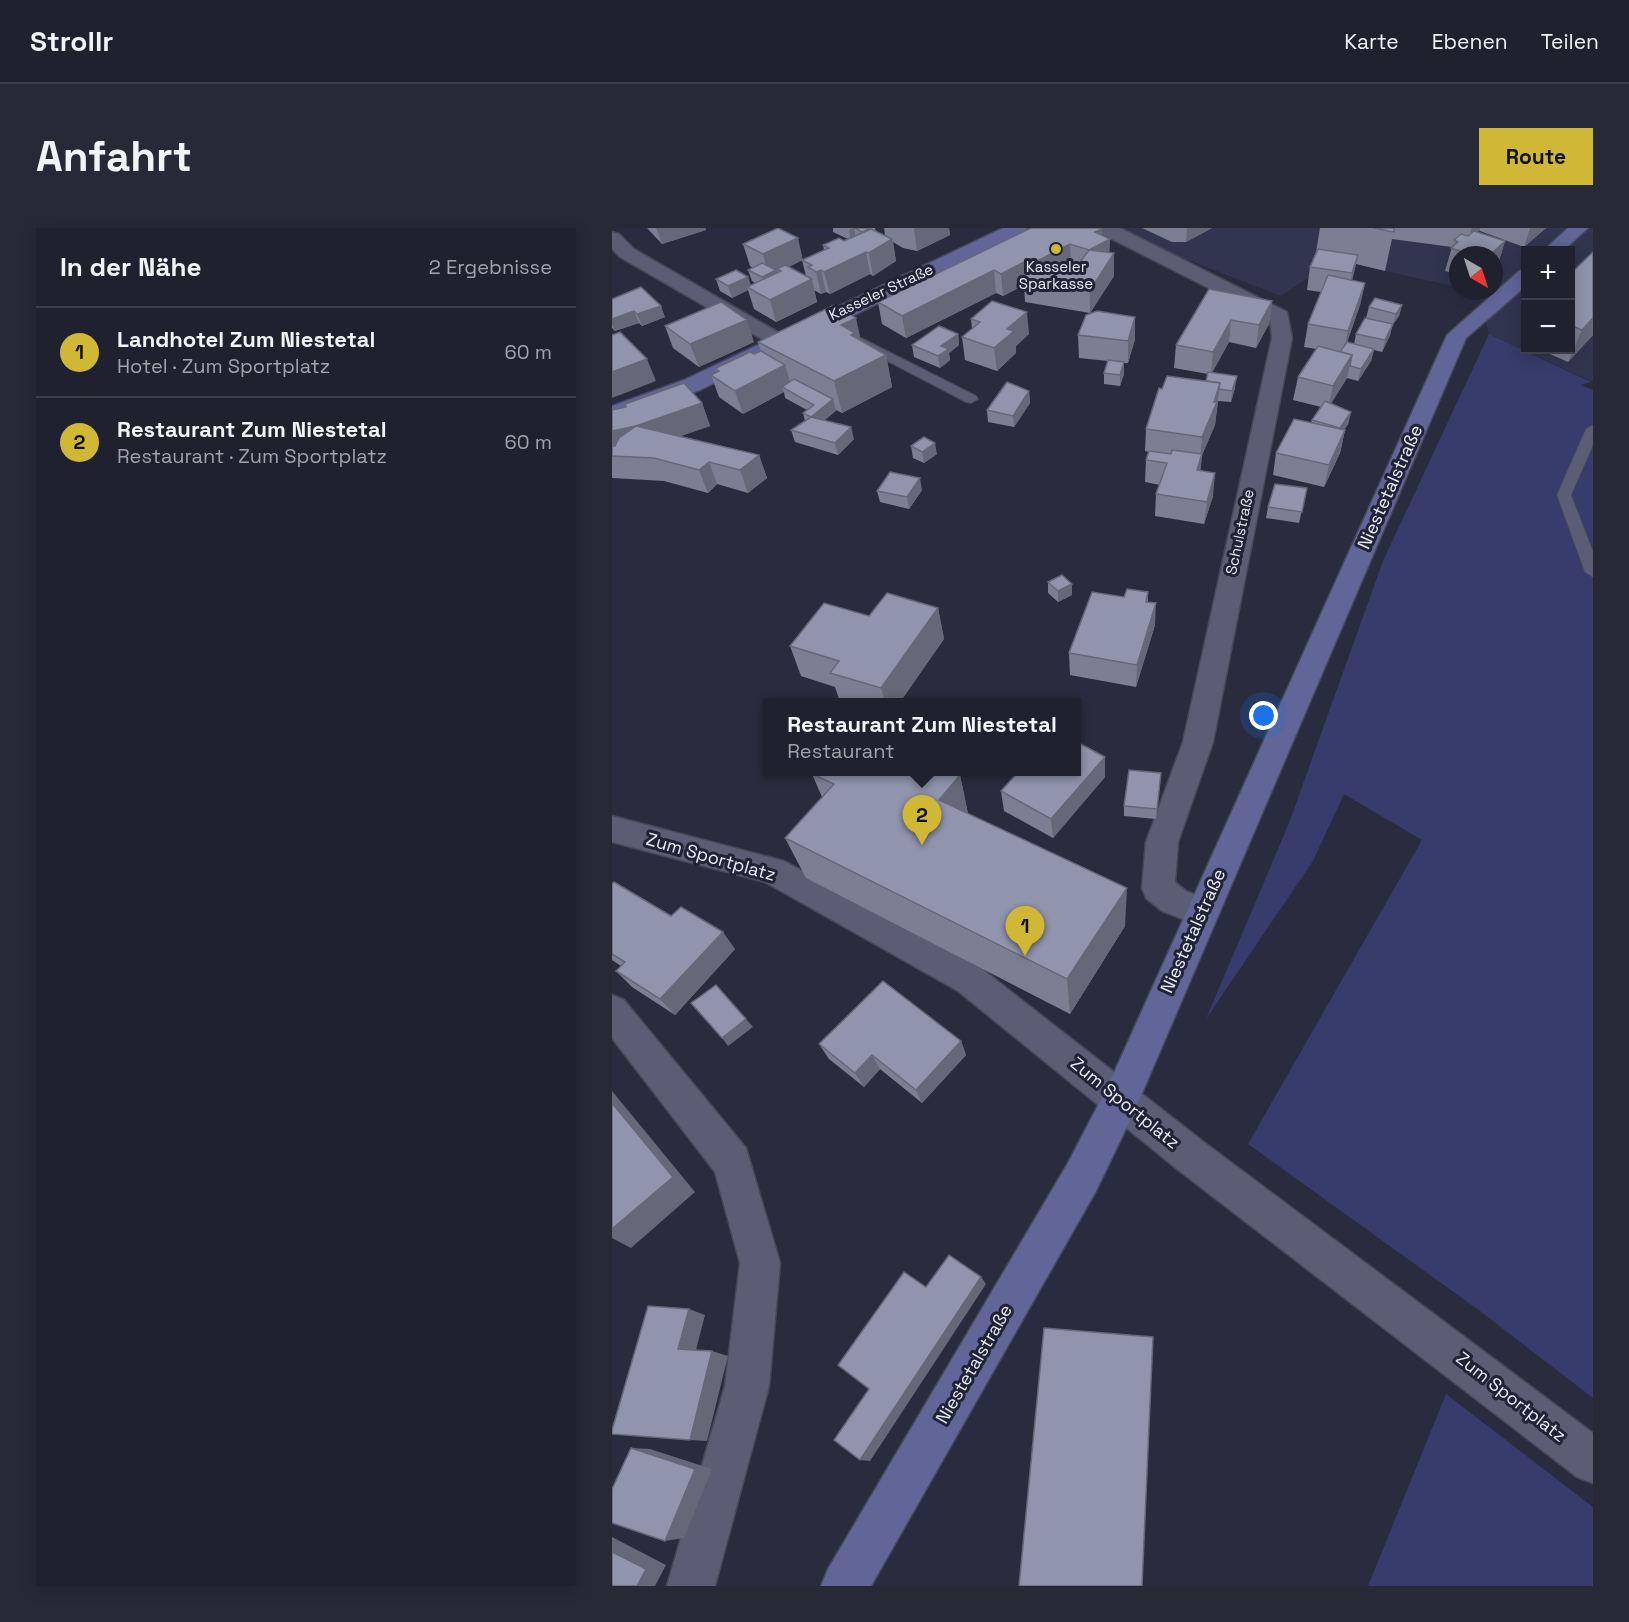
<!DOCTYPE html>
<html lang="de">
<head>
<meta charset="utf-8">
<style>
	body { margin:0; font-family:"Space Grotesk",sans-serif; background:#272937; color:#f1f3f6 }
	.controls { position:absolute; right:18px; top:18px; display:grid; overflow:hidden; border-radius:0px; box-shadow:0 3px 15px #0003 }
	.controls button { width:54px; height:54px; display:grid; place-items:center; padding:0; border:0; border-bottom:2px solid #3c3e4b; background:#1f212f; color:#f1f3f6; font:30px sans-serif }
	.compass { position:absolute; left:837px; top:18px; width:54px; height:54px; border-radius:50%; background:#1f212f; box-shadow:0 3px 15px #0003; rotate:141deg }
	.you { position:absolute; left:652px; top:488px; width:21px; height:21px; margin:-15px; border:4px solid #fff; border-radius:50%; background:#1a73e8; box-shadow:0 0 0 9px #1a73e833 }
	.badge { display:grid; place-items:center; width:39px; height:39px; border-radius:50%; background:#d1b736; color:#111; font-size:20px; font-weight:700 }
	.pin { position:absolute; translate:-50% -50px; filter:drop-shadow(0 2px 3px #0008) }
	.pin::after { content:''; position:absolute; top:32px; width:21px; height:18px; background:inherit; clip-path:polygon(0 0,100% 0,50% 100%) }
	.popup { position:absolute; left:151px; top:470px; width:318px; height:78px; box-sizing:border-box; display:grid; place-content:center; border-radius:0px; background:#1f212f; filter:drop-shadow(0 2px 4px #0005); font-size:20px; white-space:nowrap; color:#a1a3aa }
	.popup b { font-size:22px; color:#f1f3f6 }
	.popup::after { content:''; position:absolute; left:50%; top:100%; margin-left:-12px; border:12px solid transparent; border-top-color:#1f212f }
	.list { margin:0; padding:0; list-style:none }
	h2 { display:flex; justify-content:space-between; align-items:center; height:78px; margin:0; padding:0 24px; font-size:26px }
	h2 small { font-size:20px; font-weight:400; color:#a1a3aa }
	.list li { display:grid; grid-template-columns:39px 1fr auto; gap:18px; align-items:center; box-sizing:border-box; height:90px; padding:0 24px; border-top:2px solid #3c3e4b }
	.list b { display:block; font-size:22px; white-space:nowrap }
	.list p { margin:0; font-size:20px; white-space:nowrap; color:#a1a3aa }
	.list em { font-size:20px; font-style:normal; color:#a1a3aa }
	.map { position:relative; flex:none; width:981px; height:1358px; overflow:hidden; border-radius:0px }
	header { display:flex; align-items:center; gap:36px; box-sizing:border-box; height:84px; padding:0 30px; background:#1f212f; border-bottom:2px solid #3c3e4b }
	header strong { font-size:28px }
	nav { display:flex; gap:33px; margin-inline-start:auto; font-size:21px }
	.intro { display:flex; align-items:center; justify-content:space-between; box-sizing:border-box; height:144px; padding:0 36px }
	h1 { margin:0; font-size:42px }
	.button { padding:15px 27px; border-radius:0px; background:#d1b736; color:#111; font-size:21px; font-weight:700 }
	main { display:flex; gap:36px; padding:0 36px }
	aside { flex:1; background:#1f212f; border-radius:0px; box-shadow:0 3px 15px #0003 }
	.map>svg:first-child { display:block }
	.built { fill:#31354f; fill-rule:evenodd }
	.green { fill:#373c6c }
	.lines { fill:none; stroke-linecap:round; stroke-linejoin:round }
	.lane-casing { stroke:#454858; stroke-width:2 }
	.street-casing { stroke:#454858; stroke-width:3 }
	.secondary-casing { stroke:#454858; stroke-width:3 }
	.lane { fill:#5a5d73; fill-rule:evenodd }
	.street { fill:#5a5d73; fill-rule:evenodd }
	.secondary { fill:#616598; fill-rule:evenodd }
	.wall { fill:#7c7f94; fill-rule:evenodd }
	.shaded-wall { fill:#656878 }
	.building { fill:#9094ac; stroke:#656878; stroke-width:1.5 }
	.poi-dot { fill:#d1b736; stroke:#202235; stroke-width:2 }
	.labels { text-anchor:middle; stroke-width:6; stroke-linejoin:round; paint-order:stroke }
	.far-poi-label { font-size:15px; fill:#e8ebf8; stroke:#202235 }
	.far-street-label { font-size:15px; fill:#e8ebf8; stroke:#202235 }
	.street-label { font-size:18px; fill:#e8ebf8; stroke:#202235 }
</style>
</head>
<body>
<header>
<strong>Strollr</strong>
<nav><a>Karte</a><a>Ebenen</a><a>Teilen</a></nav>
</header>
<div class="intro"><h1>Anfahrt</h1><a class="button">Route</a></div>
<main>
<aside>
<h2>In der Nähe<small>2 Ergebnisse</small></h2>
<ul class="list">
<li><span class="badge">1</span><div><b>Landhotel Zum Niestetal</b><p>Hotel · Zum Sportplatz</p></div><em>60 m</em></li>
<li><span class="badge">2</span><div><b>Restaurant Zum Niestetal</b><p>Restaurant · Zum Sportplatz</p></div><em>60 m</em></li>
</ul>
</aside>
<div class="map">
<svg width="981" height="1358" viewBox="0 0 981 1358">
	<rect width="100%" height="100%" fill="#292c3f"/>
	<path class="built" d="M505 0H981V154L877 106 867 64 862 63H882V27H846V59L723 32 669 68 563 27ZM914 22H958V122H914Z"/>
	<g class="green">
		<path d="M877 106 979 154 969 157 981 162V1170L868 1083 636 916 810 612 732 566 701 633 594 791 677 595 771 333Z"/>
		<path d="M834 1166 981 1279V1358H756Z"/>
	</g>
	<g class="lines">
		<g class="lane-casing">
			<g id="lane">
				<path d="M249 110 364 168 366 171 359 175 354 174 245 117 243 114Z"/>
				<path d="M981 197V217L959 267 981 324V349L973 344 945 267 974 201Z"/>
			</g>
		</g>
		<g class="street-casing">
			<g id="street">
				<path d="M484 0H508L675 84 680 110 601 514 566 614 563 654 574 663 601 674 606 684 601 694 589 698 550 683 534 670 530 660 534 614 571 514 660 110 658 91 486 4Z"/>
				<path d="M0 4 7 6 22 21 174 109 178 113 174 117H160L8 29 0 21Z"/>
				<path d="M0 588 172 633 370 741 593 915 981 1205V1255L965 1249 565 941 346 763 153 654 0 614Z"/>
				<path d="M0 767 12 772 134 920 168 1035 157 1158 103 1358H55L113 1158 128 1035 103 944 0 810Z"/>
			</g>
		</g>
		<g class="secondary-casing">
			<g id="secondary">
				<path d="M391 0H415L413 4 88 162 0 193V178L72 152Z"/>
				<path d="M956 0H976L952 22H932Z"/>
				<path d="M914 41V58L854 110 522 884 484 963 259 1358H209L216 1341 456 935 496 858 835 107 907 43Z"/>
			</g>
		</g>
		<use href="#lane" class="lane"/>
		<use href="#street" class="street"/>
		<use href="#secondary" class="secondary"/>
	</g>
	<g class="wall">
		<path d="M35 0H94V2L50 16Z"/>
		<path d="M221 0H263L264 3 276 9 273 7 272 0H337L338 7 305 23 291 20 281 14 284 33 261 48 258 46 218 66 214 64 209 66 202 62 205 74 164 94 142 81 136 62 120 70 108 63 104 51 139 57 143 55 140 53 136 42 141 40 138 38 131 16 194 48 190 32 212 22 211 17 236 11 221 4Z"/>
		<path d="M419 0 490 8 498 11 497 25 502 48 478 85 413 74 412 57 391 68 384 65 294 110 270 96 266 74ZM459 38 464 40 460 45 449 43Z"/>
		<path d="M530 0H600L574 14H560Z"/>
		<path d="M708 0H934L912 19 868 3 863 4 893 13 886 36 882 39V27H846V47L833 43 840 19 780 11 773 43 744 36 740 52 753 55 748 77 735 114 742 116 744 106 753 90H754L757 79 763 70 790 77 787 88 780 97 778 107 770 124 762 122 759 133 746 153 735 150 719 175 739 184 736 196 732 202H733L728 225 712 259 661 247 664 225 682 191 699 195 700 192 709 179 681 172 686 149 704 121 692 119 696 96 709 64 695 62 698 39 704 24Z"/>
		<path d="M981 24V107L956 134 929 122H958V46Z"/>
		<path d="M0 71 53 89 30 98 27 95 3 103 0 100Z"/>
		<path d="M660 73 657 96 644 120 617 114 600 144 623 160 619 174 606 173 603 197 590 227 588 243 601 268 592 296 543 288 544 266 548 257 533 254 534 232 537 224 533 223 534 201 550 161 594 153 596 146 562 140 564 117Z"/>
		<path d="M523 89V111L516 135H512V146L508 158 492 156V145L496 133 467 130 466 107Z"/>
		<path d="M359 91 417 106 404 118V125L385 143 353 132 350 109 360 101Z"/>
		<path d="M53 98 142 114 87 139 61 120Z"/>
		<path d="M914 104V114L910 113Z"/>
		<path d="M346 106 347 117 337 125 338 132 328 140 302 129 300 117Z"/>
		<path d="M249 112 274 127 280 159 230 185 224 182 212 192 242 211 226 227 183 214 179 202 193 193 191 185 195 182 173 170 172 164 131 186 107 169 99 147 105 144 104 140 149 123 146 114Z"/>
		<path d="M417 163 418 175 402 199 376 194 375 182Z"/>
		<path d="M90 175 98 198 68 208 147 227 155 250 136 265 105 256 96 265 52 253 0 250V182Z"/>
		<path d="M299 218 325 226 312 235 301 230Z"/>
		<path d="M695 260 687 295 654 290 656 279Z"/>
		<path d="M310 262 297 281 268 274 265 263Z"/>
		<path d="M436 354 460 356V367L446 374 436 365Z"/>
		<path d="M536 364V374L543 397 524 459 458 447 457 425 512 369Z"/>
		<path d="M326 380 332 411 288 474H228L223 459 189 448 178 418 257 388Z"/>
		<path d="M549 545 544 591 512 588V578Z"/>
		<path d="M200 546 348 547 356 586 513 698 458 786 194 650 173 610 210 569Z"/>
		<path d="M493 549 441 610 392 583 389 563Z"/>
		<path d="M0 656 123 721 63 787 20 759 4 743 9 738 0 732Z"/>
		<path d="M349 813 354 827 310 875 268 841 252 859 217 831 207 816Z"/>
	</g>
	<g class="shaded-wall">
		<path d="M44 0H94V2L50 16Z"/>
		<path d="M241 0H242L244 11 239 13 237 2Z"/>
		<path d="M304 0H337L338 7 305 23 302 1Z"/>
		<path d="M575 0H600L574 14Z"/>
		<path d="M860 0H868V3L858 5Z"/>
		<path d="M918 0H934L912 19Z"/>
		<path d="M490 1V15L498 11 497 32 502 25V48L478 85 477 22 483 4Z"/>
		<path d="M186 10 191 32 169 43 165 41 166 44 154 61 150 49 156 46 151 26Z"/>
		<path d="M280 11 284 33 261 48 257 25Z"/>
		<path d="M893 13 886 36 882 39V27H878Z"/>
		<path d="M458 16 459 38 429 54 419 53 418 37Z"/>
		<path d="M254 24 258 46 218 66 212 44Z"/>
		<path d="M746 27 741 49 735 68 740 45Z"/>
		<path d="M412 34 413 52 411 51 412 57 391 68 389 46Z"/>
		<path d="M209 42 214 64 209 66 204 44Z"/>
		<path d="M382 42 384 65 294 110 290 88Z"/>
		<path d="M136 49 140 60 135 59 136 62 120 70 116 58Z"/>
		<path d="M200 51 205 74 164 94 158 72Z"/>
		<path d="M753 55 748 77 731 126 736 103Z"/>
		<path d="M660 73 657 96 644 120 647 97Z"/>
		<path d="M790 77 787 88 781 97 784 86Z"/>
		<path d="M49 78 53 89 30 98 25 86Z"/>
		<path d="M22 83 27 95 3 103 0 96V91Z"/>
		<path d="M415 84 417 106 404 118V125L385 143 382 120 395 101Z"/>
		<path d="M523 89V111L516 135V113Z"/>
		<path d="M244 90 251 122 229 97Z"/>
		<path d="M981 90V107L956 134 970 102Z"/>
		<path d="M135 92 142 114 87 139 78 116Z"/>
		<path d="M619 92 617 114 599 147 601 124Z"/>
		<path d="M781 96 778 107 770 124 773 112Z"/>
		<path d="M346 106 347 117 337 125 338 132 328 140 326 128 329 118Z"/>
		<path d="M762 121 759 133 746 153 749 141Z"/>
		<path d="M274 127 280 159 230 185 222 153Z"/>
		<path d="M740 127 735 150 716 181 721 158Z"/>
		<path d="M35 131 44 153 0 170V144Z"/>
		<path d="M512 134V146L508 158V147Z"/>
		<path d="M173 137 180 160 170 159 172 164 131 186 123 163Z"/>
		<path d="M625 148 623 160 619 174 620 163Z"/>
		<path d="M608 155 603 197 590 227 588 249 585 242 588 232 590 209Z"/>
		<path d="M417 163 418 175 402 199 401 188Z"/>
		<path d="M221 171 224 183 202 201 199 189Z"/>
		<path d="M90 175 98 198 35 220 0 228V203Z"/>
		<path d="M739 184 736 196 726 212 728 200Z"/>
		<path d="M239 199 242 211 226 227 223 215Z"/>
		<path d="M733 202 728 225 712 259 717 237Z"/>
		<path d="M323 215 325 226 312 235 310 224Z"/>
		<path d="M147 227 155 250 136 265 128 242Z"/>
		<path d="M97 234 105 256 96 265 87 242Z"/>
		<path d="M603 245 601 268 592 296 595 274Z"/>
		<path d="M308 250 310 262 297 281 295 269Z"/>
		<path d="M460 356V367L446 374V363Z"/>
		<path d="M544 375 543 397 524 459 525 437Z"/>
		<path d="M326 380 332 411 288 474H273L269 460Z"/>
		<path d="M493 529V549L441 610 439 591Z"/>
		<path d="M348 547 357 590 327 572Z"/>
		<path d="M515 660 513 698 458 786 455 751Z"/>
		<path d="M111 704 123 721 63 787 48 771Z"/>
		<path d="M134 791 141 799 116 818 110 810Z"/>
		<path d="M349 813 354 827 310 875 304 862Z"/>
		<path d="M260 827 268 841 252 859 243 845Z"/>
		<path d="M0 863 83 964 19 1020 0 1010Z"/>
		<path d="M369 1049 374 1056 258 1233 248 1232Z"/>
		<path d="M77 1081 93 1087 83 1126 66 1121Z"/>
		<path d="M100 1123 116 1128 95 1213 78 1212Z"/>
		<path d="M19 1220 38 1221 100 1241 72 1310 53 1313Z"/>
		<path d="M0 1309 54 1337 43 1358H25L0 1324Z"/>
	</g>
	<g class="building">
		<path d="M166 0 186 10 151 26 131 16Z"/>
		<path d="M243 0H259L250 4Z"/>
		<path d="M419 0H489L490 1 483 4 498 11 477 22 458 16 418 37 412 34 389 46 382 42 290 88 266 74Z"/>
		<path d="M762 0H782V4Z"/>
		<path d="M259 1 280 11 257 25 254 24 212 44 209 42 204 44 196 39 200 37 190 32 217 20 211 17 227 10 232 13Z"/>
		<path d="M862 3 893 13 878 27H859L839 20 846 14 842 12 849 6 856 8Z"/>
		<path d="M706 21 746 27 740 45 698 39Z"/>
		<path d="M477 22 502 25 478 63 411 51 420 38 460 45Z"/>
		<path d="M981 24V90L970 102 958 97V46Z"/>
		<path d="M150 35 164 42 150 49 136 42Z"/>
		<path d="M173 37 200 51 158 72 135 59 169 43 165 41Z"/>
		<path d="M124 42 136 49 116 58 104 51Z"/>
		<path d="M716 47 753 55 736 103 696 96Z"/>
		<path d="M29 59 49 78 25 86 22 83 0 91V71Z"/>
		<path d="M597 61 660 73 647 97 619 92 601 124 564 117Z"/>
		<path d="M763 70 790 77 784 86 757 79Z"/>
		<path d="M380 73 415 84 395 101 402 103 382 120 350 109 368 94 359 91Z"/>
		<path d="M109 74 135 92 78 116 53 98Z"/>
		<path d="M222 77 244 90 229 97 243 105 239 107 274 127 222 153 146 114Z"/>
		<path d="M485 83 523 89 516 113 466 107 474 87Z"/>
		<path d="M753 90 781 96 773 112 744 106Z"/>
		<path d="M327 98 346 106 329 118 337 121 326 128 300 117Z"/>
		<path d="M8 104 35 131 0 144V107Z"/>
		<path d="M735 114 762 121 749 141 738 138 740 127 728 124Z"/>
		<path d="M706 118 740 127 721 158 686 149Z"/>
		<path d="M149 123 173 137 123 163 99 147 107 143 104 140 138 124 142 126Z"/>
		<path d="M496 132 512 134 508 147 492 145Z"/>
		<path d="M596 144 625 148 620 163 607 161 608 155 594 153Z"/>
		<path d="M555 148 608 155 602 174H605L590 209 534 201 547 160 550 161Z"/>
		<path d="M182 151 221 171 199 189 191 185 202 177 170 159Z"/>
		<path d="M395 154 417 163 401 188 375 182Z"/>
		<path d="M72 155 90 175 24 198 0 203V182L14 179 13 176Z"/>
		<path d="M713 173 739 184 728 200 700 192Z"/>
		<path d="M199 189 239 199 223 215 179 202Z"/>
		<path d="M682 191 733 202 717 237 664 225Z"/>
		<path d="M24 198 147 227 128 242 97 234 87 242 42 230 0 228V218H3L7 210Z"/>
		<path d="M312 209 323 215 310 224 299 218Z"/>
		<path d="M560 222 590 226 585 242 603 245 595 274 544 266 555 235 534 232 537 223 559 226Z"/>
		<path d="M278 244 308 250 295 269 265 263Z"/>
		<path d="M663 256 695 260 690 284 656 279Z"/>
		<path d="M450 347 460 356 446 363 436 354Z"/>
		<path d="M515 361 536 364 534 374 544 375 525 437 457 425 480 364 512 369Z"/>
		<path d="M275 365 326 380 269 460 218 445 227 433 178 418 212 375 257 388Z"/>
		<path d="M465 514 493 529 439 591 389 563 407 543H465Z"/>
		<path d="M517 542 549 545 545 581 512 578Z"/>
		<path d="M202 543H340L348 547 327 572 515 660 455 751 173 610 222 556 200 546Z"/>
		<path d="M2 654 59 688 69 679 111 704 48 771 4 743 13 734 0 726V656Z"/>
		<path d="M271 753 349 813 304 862 260 827 243 845 207 816Z"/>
		<path d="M104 757 134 791 110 810 79 775Z"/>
		<path d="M0 875 61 949 0 1001Z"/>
		<path d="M337 1027 369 1049 248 1232 222 1212 257 1161 226 1137 292 1044 314 1059Z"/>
		<path d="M36 1078 77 1081 66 1121 100 1123 78 1212 0 1206V1202Z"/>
		<path d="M432 1100 541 1109 530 1358H407Z"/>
		<path d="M19 1220 83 1241 53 1313 0 1295V1261Z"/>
		<path d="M0 1324 34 1341 25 1358H0Z"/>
	</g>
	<circle class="poi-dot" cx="444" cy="21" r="6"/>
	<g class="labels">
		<g class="far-poi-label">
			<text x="444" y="44">Kasseler<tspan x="444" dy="17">Sparkasse</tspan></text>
		</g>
		<g class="far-street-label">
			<text transform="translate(269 64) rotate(-25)" y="5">Kasseler Straße</text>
			<text transform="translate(628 304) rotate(-78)" y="5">Schulstraße</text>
		</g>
		<g class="street-label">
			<text transform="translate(778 259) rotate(-66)" y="6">Niestetalstraße</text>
			<text transform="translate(99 629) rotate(16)" y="6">Zum Sportplatz</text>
			<text transform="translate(581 703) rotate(-66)" y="6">Niestetalstraße</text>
			<text transform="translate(513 875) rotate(39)" y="6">Zum Sportplatz</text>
			<text transform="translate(362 1136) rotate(-60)" y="6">Niestetalstraße</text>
			<text transform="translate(899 1169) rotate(38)" y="6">Zum Sportplatz</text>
		</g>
	</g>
</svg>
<div class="controls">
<button>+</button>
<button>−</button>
</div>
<svg class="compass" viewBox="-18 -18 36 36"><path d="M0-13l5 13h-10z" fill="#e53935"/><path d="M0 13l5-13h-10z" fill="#a1a3aa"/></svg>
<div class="you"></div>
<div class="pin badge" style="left:413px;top:728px">1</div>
<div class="pin badge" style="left:310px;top:617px">2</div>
<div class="popup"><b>Restaurant Zum Niestetal</b>Restaurant</div>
</div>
</main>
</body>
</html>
